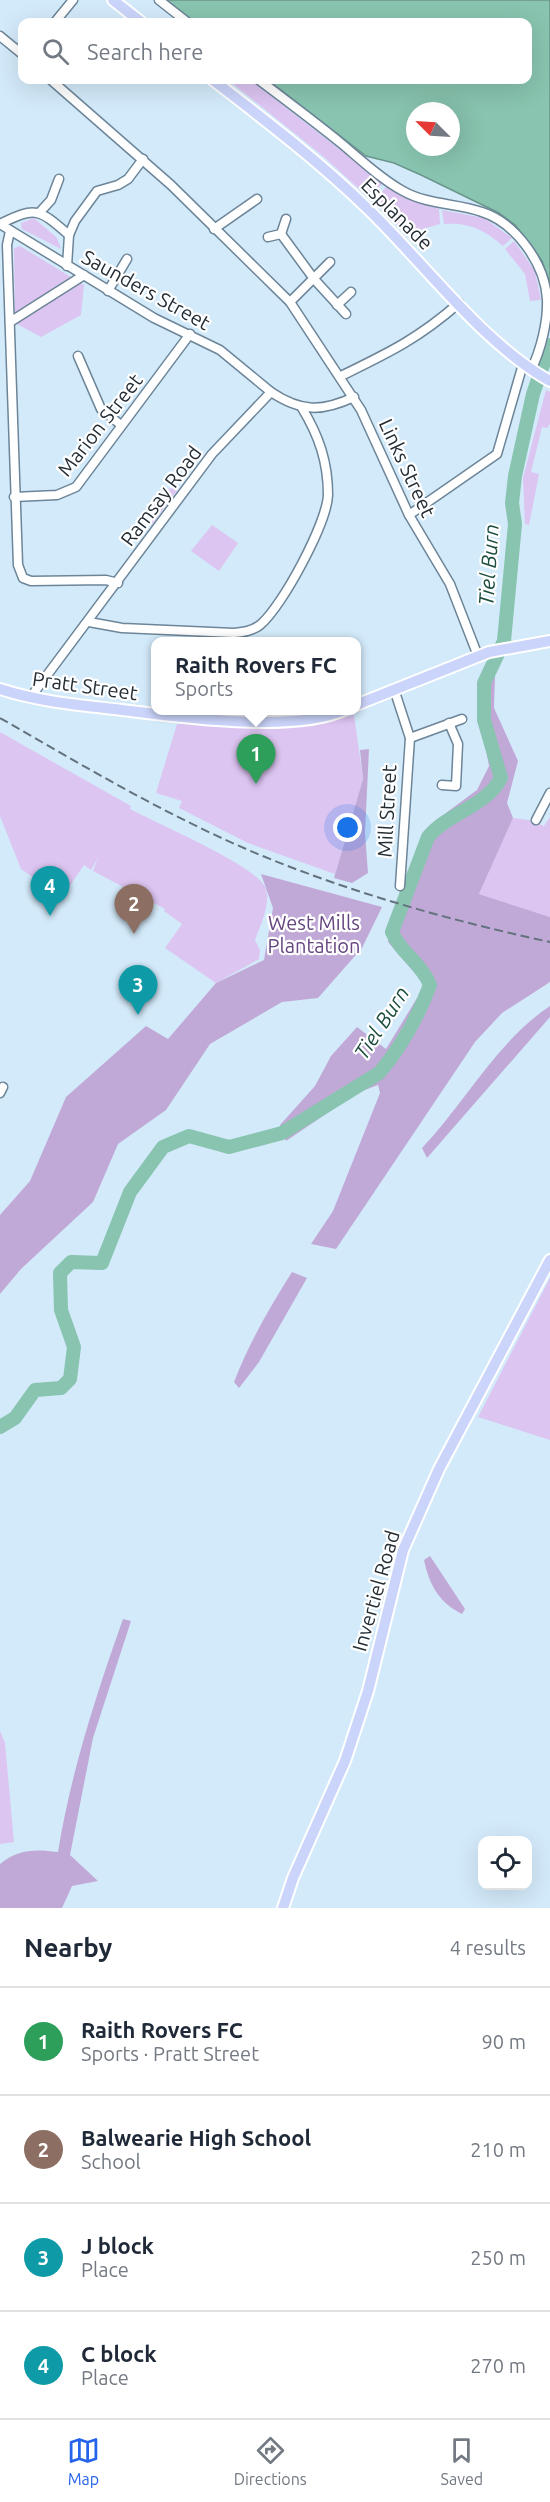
<!DOCTYPE html>
<html lang="en">
<head>
<meta charset="utf-8">
<style>
	body { margin:0; font-family:Ubuntu,sans-serif; background:#f6f6f7; color:#1f2937 }
	.controls { position:absolute; right:18px; bottom:18px; display:grid; overflow:hidden; border-radius:12px; box-shadow:0 6px 24px #0002 }
	.controls button { width:54px; height:54px; display:grid; place-items:center; padding:0; border:0; border-bottom:2px solid #e0e1e3; background:#fff; color:#1f2937; font:30px sans-serif }
	.compass { position:absolute; left:406px; top:102px; width:54px; height:54px; border-radius:50%; background:#fff; box-shadow:0 6px 24px #0002; rotate:294deg }
	.you { position:absolute; left:348px; top:828px; width:21px; height:21px; margin:-15px; border:4px solid #fff; border-radius:50%; background:#1a73e8; box-shadow:0 0 0 9px #1a73e833 }
	.badge { display:grid; place-items:center; width:39px; height:39px; border-radius:50%; background:#2563eb; color:#fff; font-size:20px; font-weight:700 }
	.pin { position:absolute; translate:-50% -50px; filter:drop-shadow(0 2px 3px #0008) }
	.pin::after { content:''; position:absolute; top:32px; width:21px; height:18px; background:inherit; clip-path:polygon(0 0,100% 0,50% 100%) }
	.popup { position:absolute; left:151px; top:637px; width:210px; height:78px; box-sizing:border-box; display:grid; place-content:center; border-radius:12px; background:#fff; filter:drop-shadow(0 2px 4px #0005); font-size:20px; white-space:nowrap; color:#747a83 }
	.popup b { font-size:22px; color:#1f2937 }
	.popup::after { content:''; position:absolute; left:50%; top:100%; margin-left:-12px; border:12px solid transparent; border-top-color:#fff }
	.list { margin:0; padding:0; list-style:none }
	h2 { display:flex; justify-content:space-between; align-items:center; height:78px; margin:0; padding:0 24px; font-size:26px }
	h2 small { font-size:20px; font-weight:400; color:#747a83 }
	.list li { display:grid; grid-template-columns:39px 1fr auto; gap:18px; align-items:center; box-sizing:border-box; height:108px; padding:0 24px; border-top:2px solid #e0e1e3 }
	.list b { display:block; font-size:22px; white-space:nowrap }
	.list p { margin:0; font-size:20px; white-space:nowrap; color:#747a83 }
	.list em { font-size:20px; font-style:normal; color:#747a83 }
	.icon { flex:none; width:33px; height:33px; fill:none; stroke:currentColor; stroke-width:2; stroke-linecap:round; stroke-linejoin:round }
	.map { position:relative; flex:none; width:550px; height:1908px; overflow:hidden }
	.search { position:absolute; background:#fff; box-shadow:0 6px 24px #0002; left:18px; right:18px; top:18px; height:66px; display:flex; align-items:center; gap:15px; box-sizing:border-box; padding:0 21px; border-radius:12px; color:#747a83; font-size:22px }
	.sheet { height:510px; background:#fff }
	nav { display:flex; justify-content:space-around; align-items:center; box-sizing:border-box; height:84px; border-top:2px solid #e0e1e3; background:#fff; font-size:16px; color:#747a83 }
	nav a { display:grid; justify-items:center; gap:3px }
	nav .on { color:#2563eb }
	.map>svg:first-child { display:block }
	.green { fill:#dcc5f1 }
	.forest { fill:#c1a9d7 }
	.water { fill:#88c4af; stroke:#6a978b; stroke-width:1.5; fill-rule:evenodd }
	.lines { fill:none; stroke-linecap:round; stroke-linejoin:round }
	.river { stroke:#88c4af; stroke-width:14 }
	.minor-casing { stroke:#6c8598; stroke-width:11 }
	.major-casing { stroke:#fff; stroke-width:14 }
	.minor { stroke:#fff; stroke-width:8 }
	.major { stroke:#cbd4fa; stroke-width:10 }
	.rail { stroke:#63727c; stroke-width:2; stroke-dasharray:9 4.5; stroke-linecap:butt }
	.labels { text-anchor:middle; stroke-width:4.5; stroke-linejoin:round; paint-order:stroke }
	.street-label { font-size:20px; fill:#242e36; stroke:#fff }
	.park-label { font-size:20px; fill:#664680; stroke:#fff }
	.water-label { font-size:21px; font-style:italic; fill:#1c4e3f; stroke:#fff }
</style>
</head>
<body>
<div class="map">
<svg width="550" height="1908" viewBox="0 0 550 1908">
	<rect width="100%" height="100%" fill="#d3eafa"/>
	<g class="green">
		<path d="M228 80H250L383 183 369 198 324 157Z"/>
		<path d="M386 187 409 200 439 209 440 224 405 234 374 202Z"/>
		<path d="M442 210 484 218 512 238 503 246C485 230 469 222 444 224Z"/>
		<path d="M34 218 57 238 61 249 22 229 21 223Z"/>
		<path d="M514 241 535 271 541 300 530 301 525 274 505 249Z"/>
		<path d="M20 246 84 285 81 315 41 337 15 323 14 248Z"/>
		<path d="M546 390 550 392V424L547 428 542 427 531 472 539 474 529 525 525 524 523 478Z"/>
		<path d="M179 488 151 526 148 509 163 489Z"/>
		<path d="M212 525 238 543 219 571 191 551Z"/>
		<path d="M354 715 363 779 335 874 248 843 179 808 182 801 156 793 177 724 299 727Z"/>
		<path d="M0 732 131 806 130 809C156 823 255 865 265 887 272 902 260 926 255 940L260 950 259 959 216 983 165 948 182 924 164 911 165 909 93 871 98 858 91 870 84 865 62 897 21 869 0 816Z"/>
		<path d="M550 817V917L479 894 513 818 529 820 544 826Z"/>
		<path d="M550 1278V1440L478 1417Z"/>
		<path d="M0 1731 5 1743 14 1842 0 1844Z"/>
	</g>
	<g class="forest">
		<path d="M485 668 495 676 494 708 518 761 507 803 513 818 479 894 550 917V982L502 1013 475 1042 336 1249 311 1244 333 1211 380 1093 378 1085 357 1093 286 1141 280 1125 315 1086 331 1056 357 1027 386 1049 425 985 388 942 390 931 422 841 435 821 477 790 489 766 478 709Z"/>
		<path d="M369 749 365 833 368 873 352 883 334 878 363 779 360 750Z"/>
		<path d="M261 874 382 907 362 948 318 998 282 1002 210 1044 166 1110 118 1144 93 1202 21 1269 0 1294V1215L30 1181 66 1097 146 1026 168 1039 216 983 264 960 273 908Z"/>
		<path d="M550 1006V1017L427 1158 422 1148C465 1103 497 1041 550 1006Z"/>
		<path d="M292 1272 307 1278 259 1362 239 1388 234 1382C249 1343 270 1307 292 1272Z"/>
		<path d="M430 1556 465 1609 462 1614C439 1603 429 1584 424 1560Z"/>
		<path d="M123 1619 131 1621 93 1738 70 1855 98 1881 72 1886 62 1908H0V1864C18 1849 35 1849 58 1852 71 1772 96 1695 123 1619Z"/>
	</g>
	<path class="water" d="M166 0H550V284L542 261 531 245 515 225 499 213 421 175 394 163 366 156 268 80H528V22H195ZM415 111H451V147H415Z"/>
	<g class="lines">
		<path class="river" d="M0 1427 15 1418 35 1390 61 1388 70 1379 74 1347 61 1310 60 1273 71 1262 102 1263 130 1192 163 1147 189 1136 229 1147 282 1133 379 1073C400 1049 419 1015 430 985 422 964 400 952 392 932L428 837C449 812 486 807 501 778L484 720V683L504 641 515 524 512 503 515 476 533 394 550 345"/>
		<g class="minor-casing">
			<g id="minor">
				<path d="M159 0 187 22"/>
				<path d="M55 22 73 0"/>
				<path d="M0 36 22 54"/>
				<path d="M51 80 171 185 290 302 361 410 409 515 450 584 478 656"/>
				<path d="M259 80C287 101 315 122 342 144 361 160 381 179 403 191 428 205 456 203 482 212 516 223 545 264 547 299 548 321 541 350 531 370"/>
				<path d="M40 212 51 200 59 179"/>
				<path d="M0 224 154 318 220 350 271 392"/>
				<path d="M0 224C36 206 39 209 69 235"/>
				<path d="M214 229 257 199"/>
				<path d="M10 231 7 245 18 565 23 578 31 581 106 580 118 583"/>
				<path d="M281 234 314 279 346 314"/>
				<path d="M268 237 281 234 286 219"/>
				<path d="M67 266 69 235 75 221 97 191 118 185 128 179 143 159"/>
				<path d="M108 291 127 259"/>
				<path d="M290 302 330 262"/>
				<path d="M337 305 351 292"/>
				<path d="M10 322 84 275"/>
				<path d="M78 356 101 409 121 425"/>
				<path d="M341 376C388 353 418 339 459 303"/>
				<path d="M14 497 57 495 76 487 190 334"/>
				<path d="M409 515 497 454 523 364"/>
				<path d="M89 622 122 628 234 633C244 632 252 631 260 625 282 607 327 523 328 495 328 462 319 436 302 408"/>
				<path d="M394 689 410 738 400 886"/>
				<path d="M30 698 212 454 271 392C301 412 322 412 354 397"/>
				<path d="M410 738 462 719"/>
				<path d="M442 785 456 786 458 744 449 723"/>
				<path d="M536 820 550 793"/>
				<path d="M0 1093 3 1087"/>
			</g>
		</g>
		<g class="major-casing">
			<g id="major">
				<path d="M113 0 141 22"/>
				<path d="M213 80C266 121 320 162 368 209 424 263 482 343 550 381"/>
				<path d="M0 689C40 702 80 705 122 710 179 717 293 733 344 710"/>
				<path d="M356 705 489 652 550 641"/>
				<path d="M283 1908 293 1878 345 1761 368 1691 403 1550 439 1469 550 1260"/>
			</g>
		</g>
		<use href="#minor" class="minor"/>
		<use href="#major" class="major"/>
		<path class="rail" d="M0 718C89 769 179 823 275 861 363 896 457 922 550 942"/>
	</g>
	<g class="labels">
		<g class="street-label">
			<text transform="translate(397 214) rotate(45)" y="7">Esplanade</text>
			<text transform="translate(146 290) rotate(29)" y="7">Saunders Street</text>
			<text transform="translate(100 425) rotate(-52)" y="7">Marion Street</text>
			<text transform="translate(407 468) rotate(65)" y="7">Links Street</text>
			<text transform="translate(161 496) rotate(-53)" y="7">Ramsay Road</text>
			<text transform="translate(85 686) rotate(8)" y="7">Pratt Street</text>
			<text transform="translate(387 811) rotate(-87)" y="7">Mill Street</text>
			<text transform="translate(376 1591) rotate(-74)" y="7">Invertiel Road</text>
		</g>
		<g class="park-label">
			<text x="314" y="930">West Mills<tspan x="314" dy="23">Plantation</tspan></text>
		</g>
		<g class="water-label">
			<text transform="translate(489 565) rotate(-86)" y="7">Tiel Burn</text>
			<text transform="translate(382 1023) rotate(-57)" y="7">Tiel Burn</text>
		</g>
	</g>
</svg>
<div class="controls">
<button><svg class="icon" aria-label="locate" viewBox="0 0 24 24"><circle cx="12" cy="12" r="6"/><path d="M12 2v4M12 18v4M2 12h4M18 12h4"/></svg></button>
</div>
<svg class="compass" viewBox="-18 -18 36 36"><path d="M0-13l5 13h-10z" fill="#e53935"/><path d="M0 13l5-13h-10z" fill="#747a83"/></svg>
<div class="you"></div>
<div class="pin badge" style="left:256px;top:784px;background:#2e9e5b">1</div>
<div class="popup"><b>Raith Rovers FC</b>Sports</div>
<div class="pin badge" style="left:134px;top:934px;background:#8d6e63">2</div>
<div class="pin badge" style="left:138px;top:1015px;background:#0f9aa8">3</div>
<div class="pin badge" style="left:50px;top:916px;background:#0f9aa8">4</div>
<div class="search"><svg class="icon" aria-label="search" viewBox="0 0 24 24"><circle cx="10" cy="10" r="6"/><path d="M15 15l6 6"/></svg>Search here</div>
</div>
<section class="sheet">
<h2>Nearby<small>4 results</small></h2>
<ul class="list">
<li><span class="badge" style="background:#2e9e5b">1</span><div><b>Raith Rovers FC</b><p>Sports · Pratt Street</p></div><em>90 m</em></li>
<li><span class="badge" style="background:#8d6e63">2</span><div><b>Balwearie High School</b><p>School</p></div><em>210 m</em></li>
<li><span class="badge" style="background:#0f9aa8">3</span><div><b>J block</b><p>Place</p></div><em>250 m</em></li>
<li><span class="badge" style="background:#0f9aa8">4</span><div><b>C block</b><p>Place</p></div><em>270 m</em></li>
</ul>
</section>
<nav>
<a class="on"><svg class="icon" aria-label="map" viewBox="0 0 24 24"><path d="M3 6l6-2 6 2 6-2v14l-6 2-6-2-6 2zM9 4v14M15 6v14"/></svg>Map</a>
<a><svg class="icon" aria-label="directions" viewBox="0 0 24 24"><path d="M12 3l9 9-9 9-9-9zM9 14v-3h6M13 9l2 2-2 2"/></svg>Directions</a>
<a><svg class="icon" aria-label="saved" viewBox="0 0 24 24"><path d="M7 4h10v16l-5-4-5 4z"/></svg>Saved</a>
</nav>
</body>
</html>
